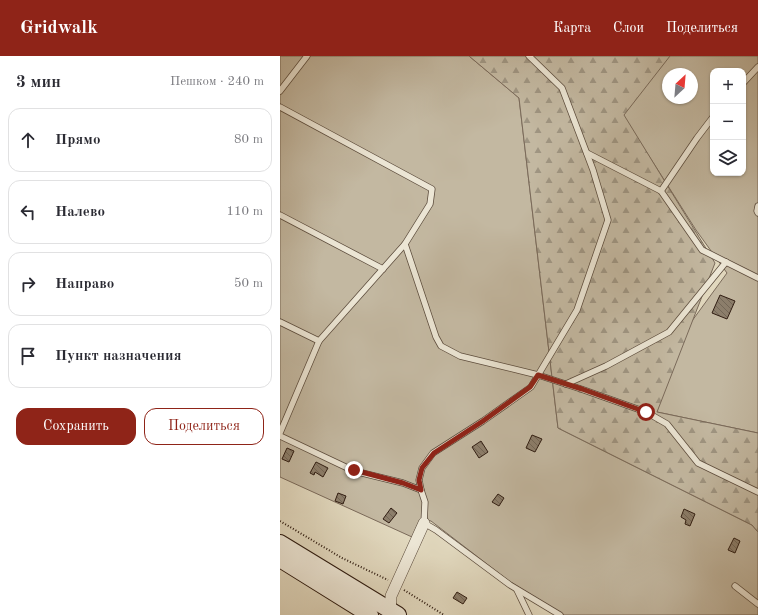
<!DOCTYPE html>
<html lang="ru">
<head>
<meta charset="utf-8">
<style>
	body { margin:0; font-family:"Old Standard TT",serif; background:#f7f7f7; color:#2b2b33 }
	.controls { position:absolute; right:12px; top:12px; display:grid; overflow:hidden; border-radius:8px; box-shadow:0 1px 3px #0004 }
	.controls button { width:36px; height:36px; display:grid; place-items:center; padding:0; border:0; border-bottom:1px solid #e1e1e2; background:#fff; color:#2b2b33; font:20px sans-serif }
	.compass { position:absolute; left:382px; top:12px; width:36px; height:36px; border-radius:50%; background:#fff; box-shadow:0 1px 3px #0004; rotate:26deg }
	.stop { position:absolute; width:12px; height:12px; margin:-9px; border:3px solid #8f2418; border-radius:50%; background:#fff }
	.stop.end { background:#8f2418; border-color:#fff; box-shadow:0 1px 4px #0008 }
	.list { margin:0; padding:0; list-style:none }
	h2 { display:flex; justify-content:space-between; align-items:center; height:52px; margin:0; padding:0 16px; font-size:17px }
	h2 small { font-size:13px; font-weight:400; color:#7c7c81 }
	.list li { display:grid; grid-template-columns:26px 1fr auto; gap:12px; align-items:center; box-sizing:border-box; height:64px; margin:0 8px 8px; padding:0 8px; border:1px solid #e1e1e2; border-radius:12px }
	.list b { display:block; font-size:15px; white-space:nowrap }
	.list em { font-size:13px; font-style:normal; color:#7c7c81 }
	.actions { display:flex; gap:8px; padding:12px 16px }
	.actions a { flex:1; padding:9px 0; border:1px solid #8f2418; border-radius:12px; text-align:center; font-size:14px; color:#8f2418 }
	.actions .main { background:#8f2418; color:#fff }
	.icon { flex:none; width:22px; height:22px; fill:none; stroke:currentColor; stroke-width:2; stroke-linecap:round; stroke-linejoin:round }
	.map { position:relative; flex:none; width:478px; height:559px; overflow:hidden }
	header { display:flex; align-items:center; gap:24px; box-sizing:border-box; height:56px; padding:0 20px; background:#8f2418; color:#fff }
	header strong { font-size:19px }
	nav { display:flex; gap:22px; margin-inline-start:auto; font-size:14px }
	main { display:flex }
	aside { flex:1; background:#fff }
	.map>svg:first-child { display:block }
	.green { fill:#c3b8a1; stroke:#7a6a5a; fill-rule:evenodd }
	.forest { fill:url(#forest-firs); stroke:#7a6a5a }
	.building { fill:url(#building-back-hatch); stroke:#301d12 }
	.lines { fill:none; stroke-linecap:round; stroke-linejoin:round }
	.lane-casing { stroke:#5c4c3d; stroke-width:7 }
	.street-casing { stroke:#5c4c3d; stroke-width:12 }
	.secondary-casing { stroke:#301d12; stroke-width:18 }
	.path { stroke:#301d12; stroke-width:2; stroke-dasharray:1 2; stroke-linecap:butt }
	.lane { stroke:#ece6d5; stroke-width:5.5 }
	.street { stroke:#ece6d5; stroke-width:11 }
	.secondary { stroke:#ece6d5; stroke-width:16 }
	.route { stroke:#8f2418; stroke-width:5 }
</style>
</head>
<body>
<header>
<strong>Gridwalk</strong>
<nav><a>Карта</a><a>Слои</a><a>Поделиться</a></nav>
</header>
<main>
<aside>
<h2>3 мин<small>Пешком · 240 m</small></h2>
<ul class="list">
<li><svg class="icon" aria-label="ahead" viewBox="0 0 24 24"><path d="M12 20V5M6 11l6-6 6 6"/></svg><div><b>Прямо</b></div><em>80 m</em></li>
<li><svg class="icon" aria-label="left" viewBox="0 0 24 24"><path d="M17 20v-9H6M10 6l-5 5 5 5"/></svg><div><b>Налево</b></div><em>110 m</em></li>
<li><svg class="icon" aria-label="right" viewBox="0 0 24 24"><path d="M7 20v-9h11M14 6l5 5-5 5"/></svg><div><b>Направо</b></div><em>50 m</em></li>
<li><svg class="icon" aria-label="arrive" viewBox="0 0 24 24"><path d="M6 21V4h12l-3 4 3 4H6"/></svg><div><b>Пункт назначения</b></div></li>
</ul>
<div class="actions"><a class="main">Сохранить</a><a>Поделиться</a></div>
</aside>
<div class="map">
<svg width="478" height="559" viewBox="0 0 478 559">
	<defs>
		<pattern id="forest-firs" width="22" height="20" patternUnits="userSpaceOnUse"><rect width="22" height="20" fill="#c3b8a1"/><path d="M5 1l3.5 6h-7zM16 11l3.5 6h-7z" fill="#9f9582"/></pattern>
		<pattern id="building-back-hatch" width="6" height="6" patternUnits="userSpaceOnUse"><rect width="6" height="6" fill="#8c7e6b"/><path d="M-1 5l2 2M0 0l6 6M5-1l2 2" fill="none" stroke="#736757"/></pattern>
	</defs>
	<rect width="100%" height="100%" fill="#e1d8be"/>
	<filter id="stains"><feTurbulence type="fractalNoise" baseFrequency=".005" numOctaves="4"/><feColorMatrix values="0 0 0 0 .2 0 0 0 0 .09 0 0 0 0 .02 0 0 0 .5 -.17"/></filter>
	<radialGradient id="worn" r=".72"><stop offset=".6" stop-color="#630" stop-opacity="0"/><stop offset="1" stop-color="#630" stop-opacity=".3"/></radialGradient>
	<g class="green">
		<path d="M0 0H189L239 42 278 372 472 469 478 476V559H284L229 525 151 465 140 463 132 481 0 421Z"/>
		<path d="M297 0H478V377L377 356 390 295 447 217 416 174 341 56ZM433 15H463V117H433ZM388 18H412V42H388Z"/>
	</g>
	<path class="forest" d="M189 0H390L344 59 435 207 377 356 478 377V476L472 469 278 372 239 42Z"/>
	<g class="building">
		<path d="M440 239 455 245 447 263 432 257Z"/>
		<path d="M252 379 262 383 255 396 246 392Z"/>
		<path d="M201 385 208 396 199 402 192 391Z"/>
		<path d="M7 392 14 395 9 406 2 403Z"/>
		<path d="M36 406 48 412 43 421 35 416 34 419 30 417Z"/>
		<path d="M58 437 66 440 63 448 55 445Z"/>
		<path d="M218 438 224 442 219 450 212 446Z"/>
		<path d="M111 452 117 457 109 467 103 463Z"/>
		<path d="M404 453 415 458 410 470 405 468 406 464 401 461Z"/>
		<path d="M454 482 460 485 455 497 448 494Z"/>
		<path d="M177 536 187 542 183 548 173 542Z"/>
	</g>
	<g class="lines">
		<g class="lane-casing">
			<g id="lane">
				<path d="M249 0 282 32 313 114 328 164 297 254 251 331 203 365 153 397 142 412 139 424 141 434 145 446 144 467 156 474 230 529 280 559"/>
				<path d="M463 27 478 11"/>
				<path d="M0 35 27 0"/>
				<path d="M0 51 152 133 150 148 125 188 39 285 0 377"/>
				<path d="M307 97 381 135 422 194 478 222"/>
				<path d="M381 135 417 82 433 61"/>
				<path d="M478 150 477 155 478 157"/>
				<path d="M0 159 103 213"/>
				<path d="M125 188 156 281 161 290 180 300 258 319 301 333 366 356 387 368 418 407 478 436"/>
				<path d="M0 266 39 285"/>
				<path d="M286 328 326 310 389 276 446 206"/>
				<path d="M0 380 74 415 123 427 141 434"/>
				<path d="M455 530 478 548"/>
				<path d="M237 534 249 559"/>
			</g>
		</g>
		<g class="street-casing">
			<path id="street" d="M110 559 111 540 144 467"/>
		</g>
		<g class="secondary-casing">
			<g id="secondary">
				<path d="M0 487 118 559"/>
				<path d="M0 503 90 559"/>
			</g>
		</g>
		<g class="path">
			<path d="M0 465 62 502 108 524"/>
			<path d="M124 534 164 559"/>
		</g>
		<use href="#lane" class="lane"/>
		<use href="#street" class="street"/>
		<use href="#secondary" class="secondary"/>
	</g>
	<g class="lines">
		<path class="route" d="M74 414 123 427 141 434 139 424 142 412 154 397 203 365 250 331 258 319 302 333 366 356"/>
	</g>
	<rect width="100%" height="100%" filter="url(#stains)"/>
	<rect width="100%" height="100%" fill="url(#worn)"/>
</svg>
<div class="controls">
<button>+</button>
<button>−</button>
<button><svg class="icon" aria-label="layers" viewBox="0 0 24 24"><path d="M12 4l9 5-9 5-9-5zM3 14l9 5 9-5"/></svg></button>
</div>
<svg class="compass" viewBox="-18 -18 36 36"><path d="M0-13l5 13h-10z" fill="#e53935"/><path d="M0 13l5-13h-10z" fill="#7c7c81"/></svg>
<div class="stop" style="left:366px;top:356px"></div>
<div class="stop end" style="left:74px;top:414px"></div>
</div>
</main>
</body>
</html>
